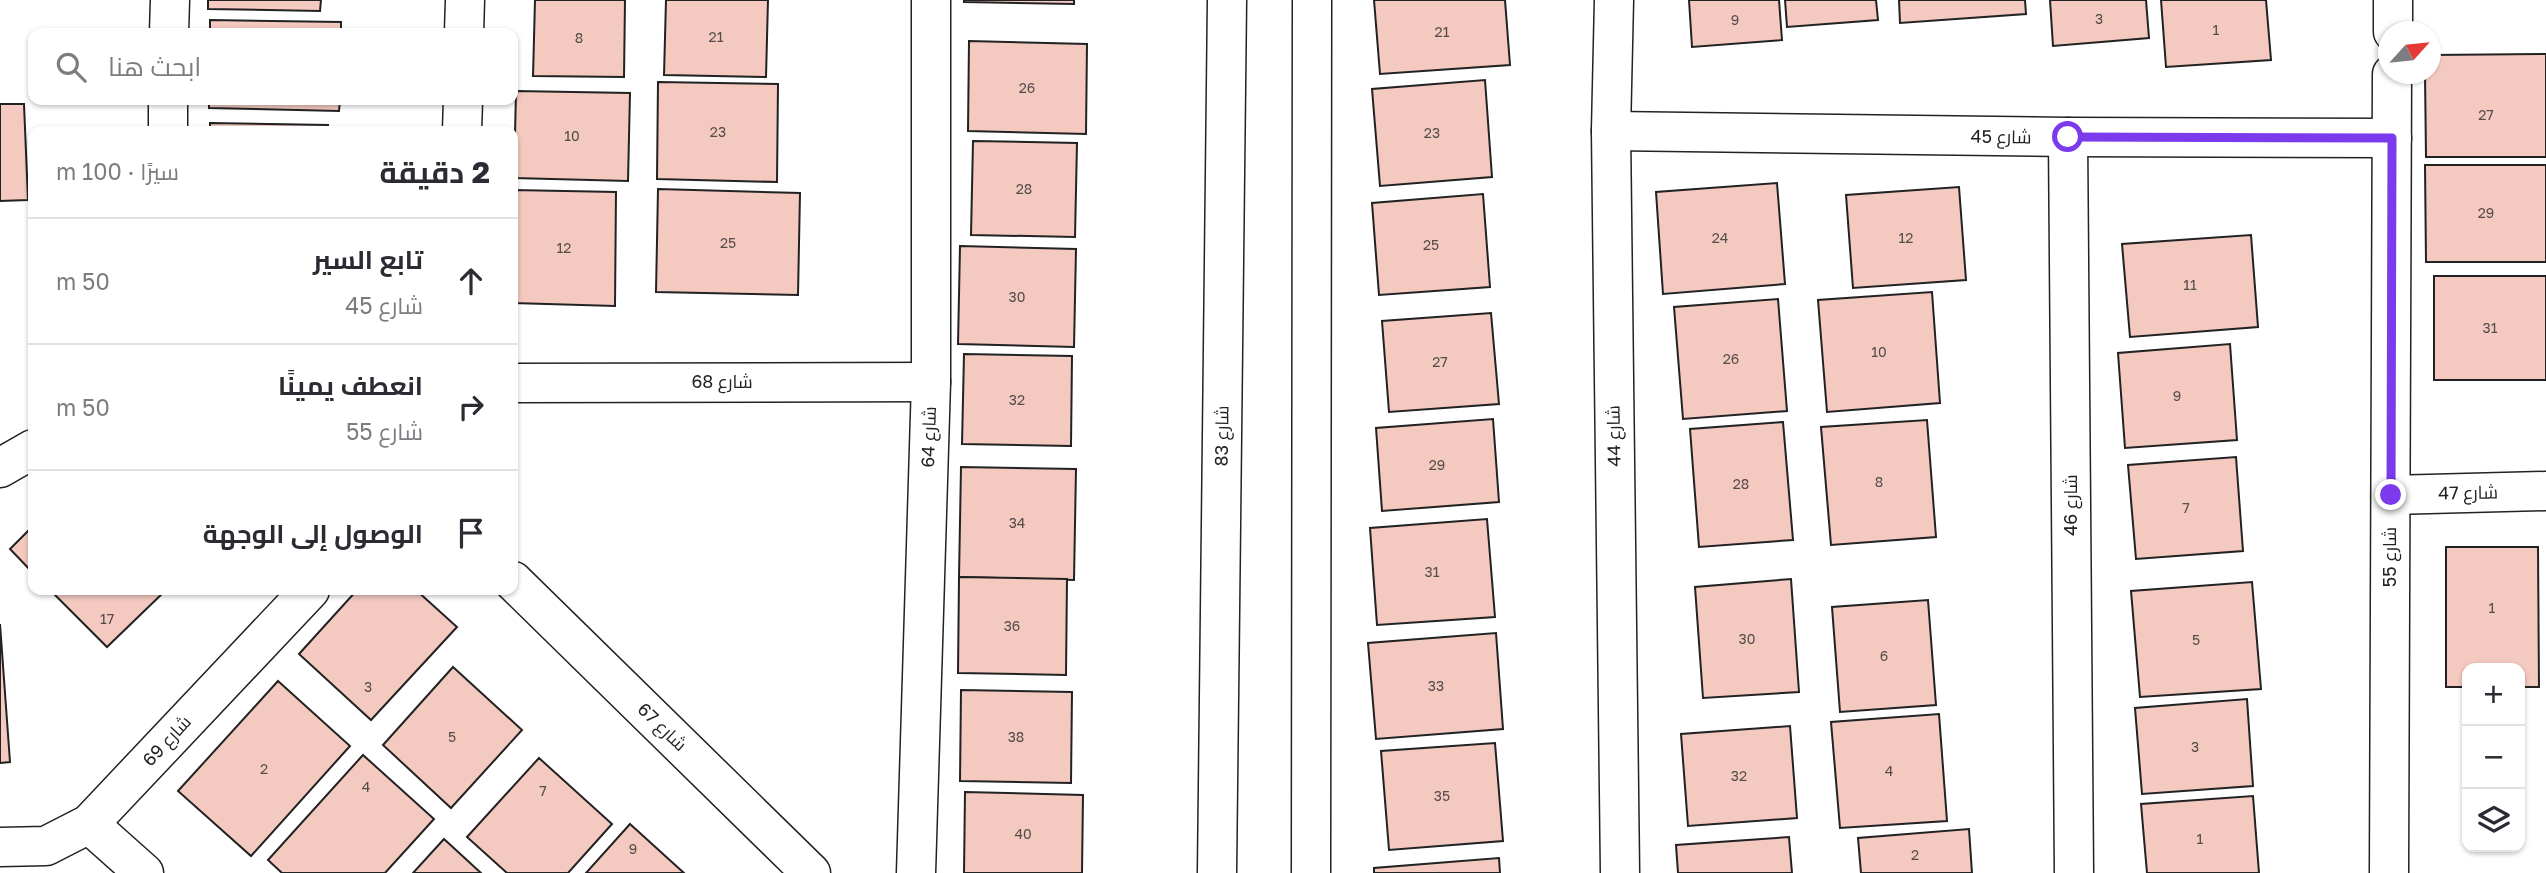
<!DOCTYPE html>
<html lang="ar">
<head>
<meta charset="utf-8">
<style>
	body { margin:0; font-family:"Golos Text",Cairo,sans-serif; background:#f7f7f7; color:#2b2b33; direction:rtl }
	.controls { position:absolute; right:21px; bottom:21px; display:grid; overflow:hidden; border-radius:14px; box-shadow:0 2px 5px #0004 }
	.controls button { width:63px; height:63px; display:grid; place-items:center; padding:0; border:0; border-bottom:2px solid #e1e1e2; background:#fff; color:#2b2b33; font:35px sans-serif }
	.compass { position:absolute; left:2378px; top:21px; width:63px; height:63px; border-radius:50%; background:#fff; box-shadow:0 2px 5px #0004; rotate:63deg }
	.stop { position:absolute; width:21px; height:21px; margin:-16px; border:5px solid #7c3aed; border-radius:50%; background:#fff }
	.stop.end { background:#7c3aed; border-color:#fff; box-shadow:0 2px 7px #0008 }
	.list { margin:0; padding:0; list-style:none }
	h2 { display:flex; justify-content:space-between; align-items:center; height:91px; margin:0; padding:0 28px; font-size:30px }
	h2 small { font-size:23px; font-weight:400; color:#7c7c81 }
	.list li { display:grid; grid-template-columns:46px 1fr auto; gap:21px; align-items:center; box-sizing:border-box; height:126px; padding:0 28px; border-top:2px solid #e1e1e2 }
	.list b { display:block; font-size:26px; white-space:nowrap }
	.list p { margin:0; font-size:23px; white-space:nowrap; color:#7c7c81 }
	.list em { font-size:23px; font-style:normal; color:#7c7c81 }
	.icon { flex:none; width:38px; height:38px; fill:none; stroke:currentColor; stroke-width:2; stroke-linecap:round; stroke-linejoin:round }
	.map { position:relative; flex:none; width:2546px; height:873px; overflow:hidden; direction:ltr }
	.search { position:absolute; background:#fff; box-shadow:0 2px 5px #0004; left:28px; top:28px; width:490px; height:77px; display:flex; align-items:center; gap:18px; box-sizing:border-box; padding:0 24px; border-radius:14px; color:#7c7c81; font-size:26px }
	.panel { position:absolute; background:#fff; box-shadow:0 2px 5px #0004; left:28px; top:126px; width:490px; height:469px; border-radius:14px; direction:rtl }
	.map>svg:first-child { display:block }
	.building { fill:#f3c9c0; stroke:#222; stroke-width:2 }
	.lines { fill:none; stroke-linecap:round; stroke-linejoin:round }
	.minor-casing { stroke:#222; stroke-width:41 }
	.minor { stroke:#fff; stroke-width:38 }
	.route { stroke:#7c3aed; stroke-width:9 }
	.labels { text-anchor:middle; stroke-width:5; stroke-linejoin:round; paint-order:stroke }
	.number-label { font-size:14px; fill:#564c4a }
	.street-label { font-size:18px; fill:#222; stroke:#fff }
</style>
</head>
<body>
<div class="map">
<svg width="2546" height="873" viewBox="0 0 2546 873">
	<rect width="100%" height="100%" fill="#fff"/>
	<g class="building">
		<path d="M208 0H321L320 11 208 9Z"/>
		<path d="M535 0H625L624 77 533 76Z"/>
		<path d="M666 0H768L766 77 664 75Z"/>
		<path d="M964 0H1074V4L964 2Z"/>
		<path d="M1374 0H1505L1510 65 1380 74Z"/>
		<path d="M1689 0H1779L1782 40 1692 47Z"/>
		<path d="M1785 0H1876L1878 20 1787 27Z"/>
		<path d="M1899 0H2025L2026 14 1900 23Z"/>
		<path d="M2050 0H2146L2149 38 2053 46Z"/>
		<path d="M2161 0H2266L2271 60 2166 67Z"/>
		<path d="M210 20 341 22V33H210Z"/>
		<path d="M969 41 1087 44 1086 134 968 131Z"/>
		<path d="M2546 54V157H2426L2425 74H2430V55Z"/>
		<path d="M1485 80 1492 177 1380 186 1372 89Z"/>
		<path d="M658 82 778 84 777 182 657 179Z"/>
		<path d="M516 91 630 93 628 181 514 178Z"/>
		<path d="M209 100H340L339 111 209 108Z"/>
		<path d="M0 104H24L28 200 0 201Z"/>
		<path d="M210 123 328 125V131H210Z"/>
		<path d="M973 141 1077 143 1075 237 971 235Z"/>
		<path d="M2425 165H2546V262H2426Z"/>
		<path d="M1777 183 1785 284 1663 294 1656 192Z"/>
		<path d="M1959 187 1966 280 1853 288 1846 195Z"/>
		<path d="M658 189 800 193 798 295 656 292Z"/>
		<path d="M513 190 616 192 615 306 513 303Z"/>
		<path d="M1483 194 1490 287 1379 295 1372 203Z"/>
		<path d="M2251 235 2258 327 2130 337 2122 244Z"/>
		<path d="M960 246 1076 249 1074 347 958 344Z"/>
		<rect x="2434" y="276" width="112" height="104"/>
		<path d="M1932 292 1940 403 1827 412 1818 300Z"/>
		<path d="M1778 299 1787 411 1683 419 1674 307Z"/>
		<path d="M1491 313 1499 404 1389 412 1382 321Z"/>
		<path d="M2230 344 2237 440 2125 448 2118 353Z"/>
		<path d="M964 354 1072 356 1071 446 962 444Z"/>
		<path d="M1493 419 1499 502 1382 511 1376 428Z"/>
		<path d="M1927 420 1936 537 1831 545 1821 427Z"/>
		<path d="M1783 422 1793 540 1699 547 1690 429Z"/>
		<path d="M2236 457 2243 551 2136 559 2128 465Z"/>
		<path d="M961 467 1076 469 1074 580 959 577Z"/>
		<path d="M1487 519 1495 617 1377 625 1370 528Z"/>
		<path d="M33 526V573L10 549Z"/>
		<path d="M2446 547H2538L2539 687H2520V668H2467V687H2446Z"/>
		<path d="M959 577 1067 579 1066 675 958 673Z"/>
		<path d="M1791 579 1799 692 1703 698 1695 587Z"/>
		<path d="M2252 582 2261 689 2140 697 2131 591Z"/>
		<path d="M50 590H166L107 647Z"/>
		<path d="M357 590H416L457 627 371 720 299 654Z"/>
		<path d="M1928 600 1936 705 1840 712 1832 607Z"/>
		<path d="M0 624 10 762 0 763Z"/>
		<path d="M1496 633 1503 729 1376 739 1368 643Z"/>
		<path d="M453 667 522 730 451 808 383 745Z"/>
		<path d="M278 681 350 746 251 856 178 791Z"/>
		<path d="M961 690 1072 692 1071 783 960 781Z"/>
		<path d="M2247 699 2253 786 2142 794 2135 708Z"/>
		<path d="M1939 714 1947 821 1840 828 1831 722Z"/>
		<path d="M1790 726 1797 818 1688 826 1681 734Z"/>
		<path d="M1495 743 1503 841 1389 850 1381 751Z"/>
		<path d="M363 755 434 819 385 873H282L268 860Z"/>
		<path d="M539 758 612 824 568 873H507L467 837Z"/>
		<path d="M965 792 1083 795 1082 873H964Z"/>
		<path d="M2253 796 2259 873H2147L2141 804Z"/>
		<path d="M630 824 684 873H586Z"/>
		<path d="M1969 829 1972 873H1861L1858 838Z"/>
		<path d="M1789 837 1792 873H1678L1676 845Z"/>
		<path d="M444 839 481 873H413Z"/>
		<path d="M1499 858 1500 873H1374V868Z"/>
	</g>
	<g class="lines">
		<g class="minor-casing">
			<g id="minor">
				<path d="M1614 0 1611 131 1620 873"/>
				<path d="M2393 32V0"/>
				<path d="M169 33 170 0"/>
				<path d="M464 33 465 0"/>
				<path d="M168 131V100"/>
				<path d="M462 131 463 100"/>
				<path d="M1611 131 2068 137 2392 138"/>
				<path d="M2068 137 2074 873"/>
				<path d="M513 383 931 382"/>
				<path d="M0 468 33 449"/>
				<path d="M2391 495 2546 491"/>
				<path d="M513 581 811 873"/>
				<path d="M89 824 144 873"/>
				<path d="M0 847 46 846 89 824 310 590"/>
				<path d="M916 873 931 382V0"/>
				<path d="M1217 873 1227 0"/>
				<path d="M1311 873 1312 0"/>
				<path d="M2389 873 2392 74"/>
			</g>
		</g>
		<use href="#minor" class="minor"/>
	</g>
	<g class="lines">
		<path class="route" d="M2068 137 2392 138 2391 495"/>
	</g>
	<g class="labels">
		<g class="number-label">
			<text x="2099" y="24">3</text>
			<text x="1735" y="25">9</text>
			<text x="2216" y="35">1</text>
			<text x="1442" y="37">21</text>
			<text x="716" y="42">21</text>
			<text x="579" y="43">8</text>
			<text x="1027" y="93">26</text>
			<text x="2486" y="120">27</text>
			<text x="718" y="137">23</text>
			<text x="1432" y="138">23</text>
			<text x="572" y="141">10</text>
			<text x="1024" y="194">28</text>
			<text x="2486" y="218">29</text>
			<text x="1720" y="243">24</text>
			<text x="1906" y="243">12</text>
			<text x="728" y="248">25</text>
			<text x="1431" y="250">25</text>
			<text x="564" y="253">12</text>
			<text x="2190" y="290">11</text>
			<text x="1017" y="302">30</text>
			<text x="2490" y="333">31</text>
			<text x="1879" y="357">10</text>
			<text x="1731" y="364">26</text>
			<text x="1440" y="367">27</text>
			<text x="2177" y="401">9</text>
			<text x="1017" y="405">32</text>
			<text x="1437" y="470">29</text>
			<text x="1879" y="487">8</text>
			<text x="1741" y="489">28</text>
			<text x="2186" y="513">7</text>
			<text x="1017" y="528">34</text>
			<text x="1432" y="577">31</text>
			<text x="2492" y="613">1</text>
			<text x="107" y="624">17</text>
			<text x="1012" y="631">36</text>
			<text x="1747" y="644">30</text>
			<text x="2196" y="645">5</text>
			<text x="1884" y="661">6</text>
			<text x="1436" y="691">33</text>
			<text x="368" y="692">3</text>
			<text x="452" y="742">5</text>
			<text x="1016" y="742">38</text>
			<text x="2195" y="752">3</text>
			<text x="264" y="774">2</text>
			<text x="1889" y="776">4</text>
			<text x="1739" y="781">32</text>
			<text x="366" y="792">4</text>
			<text x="543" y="796">7</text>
			<text x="1442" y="801">35</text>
			<text x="1023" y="839">40</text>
			<text x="2200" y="844">1</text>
			<text x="633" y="854">9</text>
			<text x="1915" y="860">2</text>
		</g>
		<g class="street-label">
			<text transform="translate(2001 137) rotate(1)" y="6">شارع 45</text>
			<text x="722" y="388">شارع 68</text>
			<text transform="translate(1222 436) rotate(-89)" y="6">شارع 83</text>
			<text transform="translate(1614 436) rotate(-91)" y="6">شارع 44</text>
			<text transform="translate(929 437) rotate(-88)" y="6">شارع 64</text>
			<text transform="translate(2468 493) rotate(-1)" y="6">شارع 47</text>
			<text transform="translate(2071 505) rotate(-90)" y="6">شارع 46</text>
			<text transform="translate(2390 557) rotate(-90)" y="6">شارع 55</text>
			<text transform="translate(662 727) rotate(44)" y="6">شارع 67</text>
			<text transform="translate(167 741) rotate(-47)" y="6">شارع 69</text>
		</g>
	</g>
</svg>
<div class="controls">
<button>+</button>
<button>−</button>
<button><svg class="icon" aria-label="layers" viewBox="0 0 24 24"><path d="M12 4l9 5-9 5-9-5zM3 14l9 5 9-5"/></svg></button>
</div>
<svg class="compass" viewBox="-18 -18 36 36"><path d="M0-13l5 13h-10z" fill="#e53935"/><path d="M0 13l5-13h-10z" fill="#7c7c81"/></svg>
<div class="stop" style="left:2068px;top:137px"></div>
<div class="stop end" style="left:2391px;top:495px"></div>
<div class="search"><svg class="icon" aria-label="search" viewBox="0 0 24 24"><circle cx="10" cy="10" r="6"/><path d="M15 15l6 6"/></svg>ابحث هنا</div>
<section class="panel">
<h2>2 دقيقة<small>سيرًا · 100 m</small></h2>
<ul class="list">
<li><svg class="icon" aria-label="ahead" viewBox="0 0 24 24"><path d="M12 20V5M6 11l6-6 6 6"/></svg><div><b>تابع السير</b><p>شارع 45</p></div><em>50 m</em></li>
<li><svg class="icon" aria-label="right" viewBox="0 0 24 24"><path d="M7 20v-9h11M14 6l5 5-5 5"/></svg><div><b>انعطف يمينًا</b><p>شارع 55</p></div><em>50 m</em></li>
<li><svg class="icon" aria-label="arrive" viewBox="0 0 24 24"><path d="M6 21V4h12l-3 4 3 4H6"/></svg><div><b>الوصول إلى الوجهة</b></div></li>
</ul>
</section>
</div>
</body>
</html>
